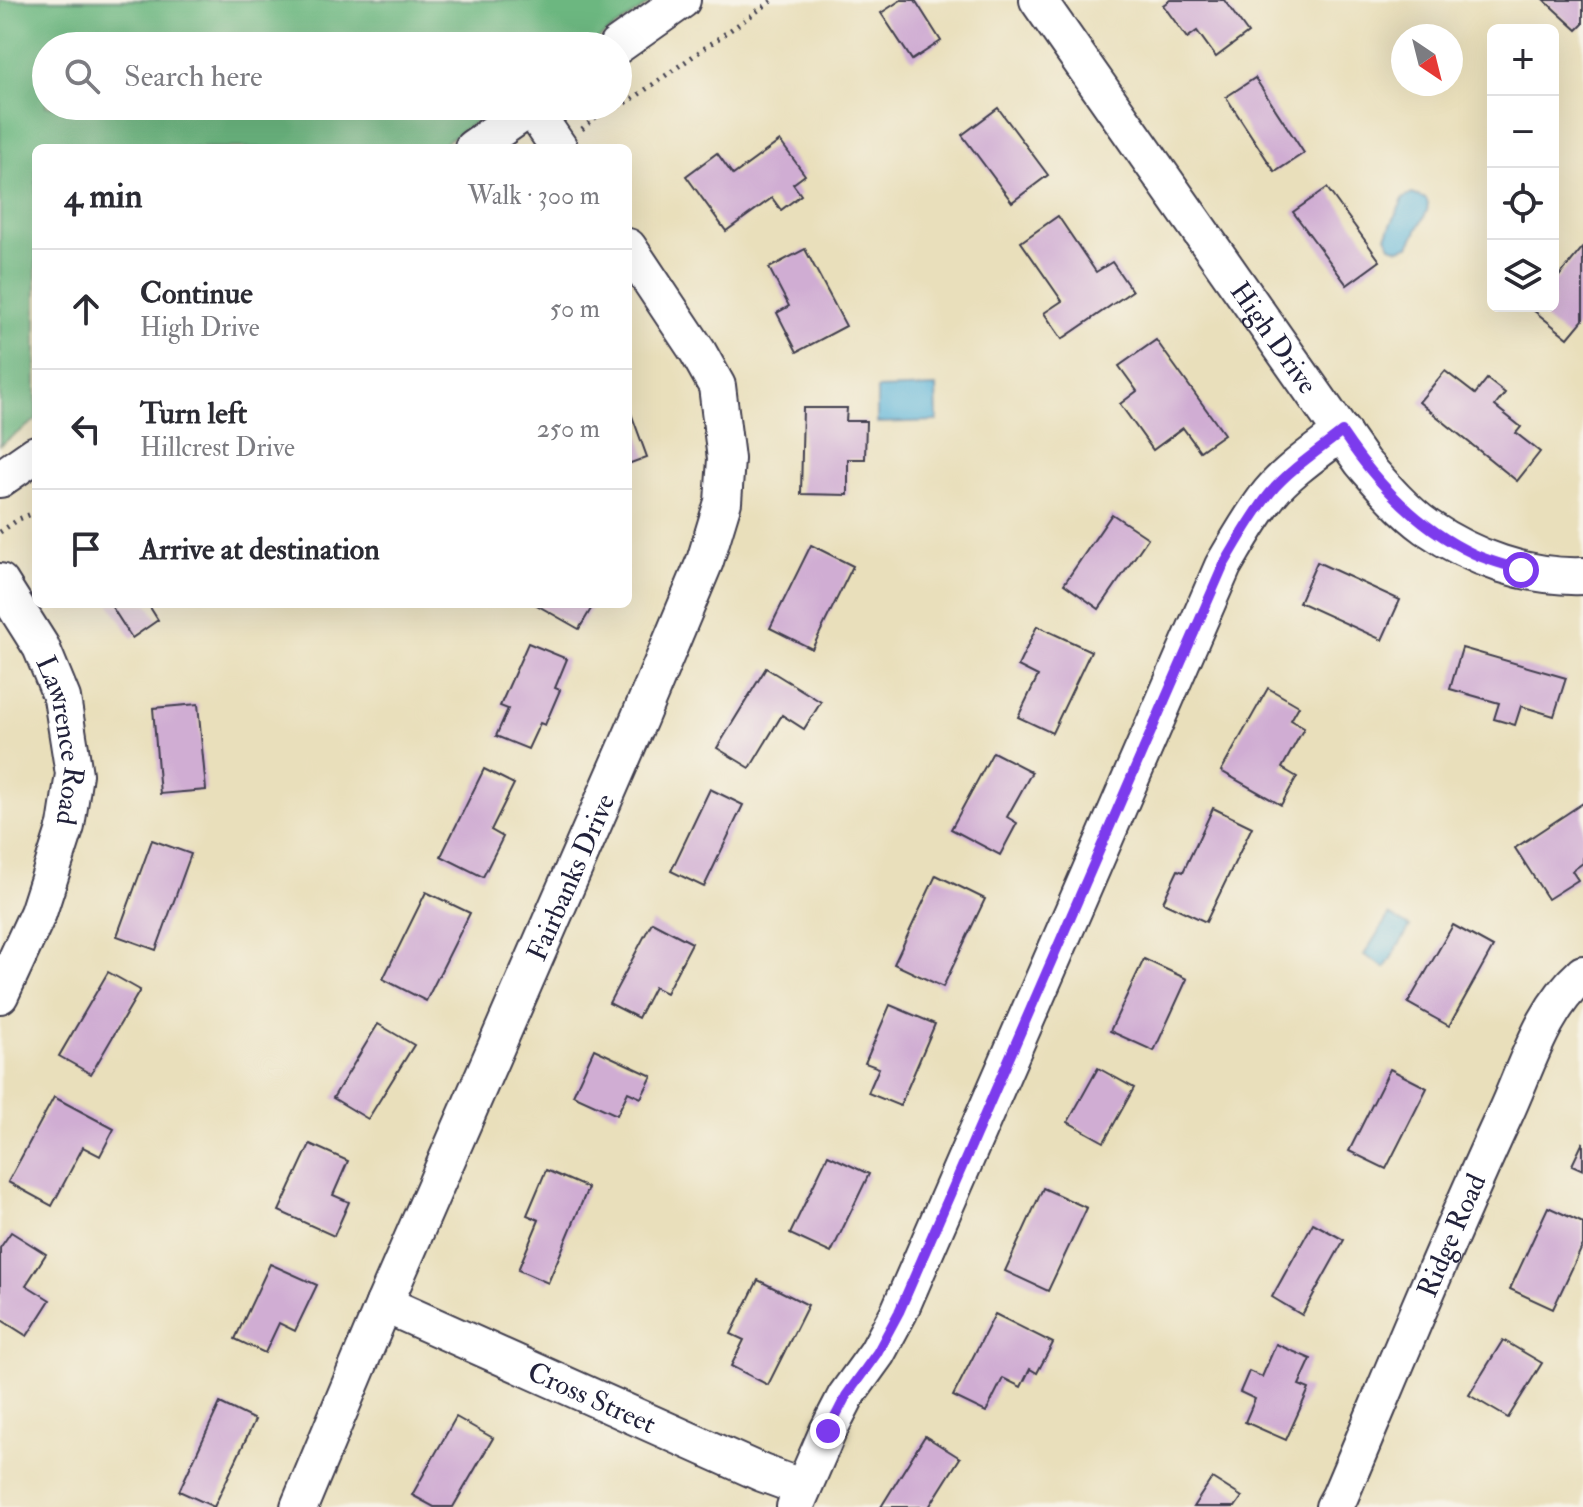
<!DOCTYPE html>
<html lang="en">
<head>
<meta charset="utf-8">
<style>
	body { margin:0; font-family:"IM FELL Double Pica",serif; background:#f2f2f3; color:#2b2b33 }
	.controls { position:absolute; right:24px; top:24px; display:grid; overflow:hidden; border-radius:12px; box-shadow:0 8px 32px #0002 }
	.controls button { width:72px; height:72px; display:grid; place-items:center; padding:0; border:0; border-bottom:2px solid #e1e1e2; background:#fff; color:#2b2b33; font:40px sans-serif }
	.compass { position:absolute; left:1391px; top:24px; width:72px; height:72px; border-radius:50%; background:#fff; box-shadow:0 8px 32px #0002; rotate:145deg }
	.stop { position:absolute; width:24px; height:24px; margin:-18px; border:6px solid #7c3aed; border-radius:50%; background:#fff }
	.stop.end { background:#7c3aed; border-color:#fff; box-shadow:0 2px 8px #0008 }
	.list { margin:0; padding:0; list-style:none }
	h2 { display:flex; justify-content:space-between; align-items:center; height:104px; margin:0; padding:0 32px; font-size:34px }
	h2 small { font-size:26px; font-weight:400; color:#7c7c81 }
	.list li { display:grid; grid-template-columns:52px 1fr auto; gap:24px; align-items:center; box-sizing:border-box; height:120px; padding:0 32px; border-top:2px solid #e1e1e2 }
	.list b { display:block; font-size:30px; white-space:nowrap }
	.list p { margin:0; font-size:26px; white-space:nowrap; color:#7c7c81 }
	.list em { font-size:26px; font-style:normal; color:#7c7c81 }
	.icon { flex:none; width:44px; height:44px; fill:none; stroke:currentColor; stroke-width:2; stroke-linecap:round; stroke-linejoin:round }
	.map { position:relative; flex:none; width:1583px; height:1507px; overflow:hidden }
	.search { position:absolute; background:#fff; box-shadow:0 8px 32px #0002; left:32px; top:32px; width:600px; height:88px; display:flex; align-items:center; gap:20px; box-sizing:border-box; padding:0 28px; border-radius:44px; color:#7c7c81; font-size:30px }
	.panel { position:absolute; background:#fff; box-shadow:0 8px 32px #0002; left:32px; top:144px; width:600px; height:464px; border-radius:12px }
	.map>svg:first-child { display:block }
	.forest { fill:#6cb780; stroke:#476c5e; stroke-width:2 }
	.water { fill:#5ab4d8; stroke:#3e6b8a; stroke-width:2 }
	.building { fill:#d0add3 }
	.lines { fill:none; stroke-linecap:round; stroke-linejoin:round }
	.minor-casing { stroke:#403e4e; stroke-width:40 }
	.path { stroke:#403e4e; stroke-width:5; stroke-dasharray:2 6; stroke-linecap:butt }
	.minor { stroke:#fff; stroke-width:36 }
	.route { stroke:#7c3aed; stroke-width:10 }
	.labels { text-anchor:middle; stroke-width:6; stroke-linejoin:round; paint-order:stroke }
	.street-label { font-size:28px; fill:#22223b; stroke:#f7f3e8 }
</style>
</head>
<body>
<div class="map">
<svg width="1583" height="1507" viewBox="0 0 1583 1507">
	<rect width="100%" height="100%" fill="#f7f3e8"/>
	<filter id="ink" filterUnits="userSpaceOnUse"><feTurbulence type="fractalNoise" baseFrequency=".0125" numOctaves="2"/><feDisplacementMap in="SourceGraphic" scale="16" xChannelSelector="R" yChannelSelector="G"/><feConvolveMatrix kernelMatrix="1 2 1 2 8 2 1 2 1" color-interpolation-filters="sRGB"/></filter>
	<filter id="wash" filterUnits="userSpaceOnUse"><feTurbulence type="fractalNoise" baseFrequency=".006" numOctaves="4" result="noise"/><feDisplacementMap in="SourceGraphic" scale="32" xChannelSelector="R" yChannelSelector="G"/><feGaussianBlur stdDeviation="1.8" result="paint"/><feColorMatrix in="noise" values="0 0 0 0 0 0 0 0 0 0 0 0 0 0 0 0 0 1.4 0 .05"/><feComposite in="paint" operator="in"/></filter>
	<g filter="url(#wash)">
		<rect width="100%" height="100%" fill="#e9dfbb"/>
		<path class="forest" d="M0 0H655L588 46H46V106H499L437 148H36V420L0 445Z"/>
		<g class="water">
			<path d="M1412 194 1426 199 1428 204 1427 211 1409 246 1399 249 1391 246 1386 236 1403 199Z"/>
			<path d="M936 387 937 421 877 423V389Z"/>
			<path d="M1389 915 1410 927 1385 968 1364 955Z"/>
		</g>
		<g id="blocks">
			<g class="building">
				<path d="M901 0H915L941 41 912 60 881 13Z"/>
				<path d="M1170 0H1224L1248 33 1216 57 1197 31 1187 38 1163 5Z"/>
				<path d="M1544 0H1583V24L1577 30Z"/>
				<path d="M1255 78 1304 153 1275 172 1226 97Z"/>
				<path d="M998 108 1048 175 1012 202 962 135Z"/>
				<path d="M780 141 805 175 793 184 801 195 781 210 772 198 726 231 686 176 717 153 733 175Z"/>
				<path d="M1327 188 1380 261 1347 285 1293 212Z"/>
				<path d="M1058 216 1096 272 1112 262 1132 291 1062 339 1044 313 1062 301 1021 242Z"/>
				<path d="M1583 247V320L1568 338 1528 306H1553V278L1556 280Z"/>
				<path d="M805 249 846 326 797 352 777 313 789 306 769 268Z"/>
				<path d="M1156 340 1224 434 1200 451 1183 428 1153 450 1120 404 1137 391 1119 366Z"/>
				<path d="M1445 371 1475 394 1487 379 1505 393 1495 406 1521 427 1516 433 1540 452 1517 481 1419 402Z"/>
				<path d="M628 405 647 457 628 464Z"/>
				<path d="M803 408H847L846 421H866L865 459H848V495L801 494Z"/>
				<path d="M1112 514 1148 538 1099 609 1064 584Z"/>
				<path d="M811 545 853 566 812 649 770 628Z"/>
				<path d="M1317 562 1400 600 1382 640 1299 602Z"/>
				<path d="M110 604H148L158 620 132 638Z"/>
				<path d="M535 604H594L579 629Z"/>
				<path d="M1037 626 1091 651 1052 733 1018 717 1038 676 1018 666Z"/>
				<path d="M528 643 567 659 555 688 560 690 545 725 540 723 528 749 496 736 508 709 500 706Z"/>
				<path d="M1462 648 1566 678 1554 716 1521 706 1515 725 1494 719 1499 703 1450 689Z"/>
				<path d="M766 668 821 702 804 729 782 715 750 768 717 748Z"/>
				<path d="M1268 688 1299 706 1291 720 1304 728 1282 768 1297 777 1281 805 1221 771Z"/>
				<path d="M198 704 206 790 160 794 153 708Z"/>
				<path d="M993 752 1032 772 1007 817 1017 823 1000 855 951 829Z"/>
				<path d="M484 769 514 784 491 830 503 837 483 877 441 856Z"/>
				<path d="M710 789 743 805 704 887 671 871Z"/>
				<path d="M1583 803V863L1572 871 1578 880 1548 899 1515 848Z"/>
				<path d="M1213 808 1252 827 1206 922 1163 902 1178 870 1183 872Z"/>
				<path d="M152 840 191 854 156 950 117 936Z"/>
				<path d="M936 875 985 899 943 987 894 964Z"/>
				<path d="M426 892 470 913 426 1001 383 979Z"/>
				<path d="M652 922 692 943 666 993 654 987 638 1018 609 1003Z"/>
				<path d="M1453 925 1493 947 1449 1026 1408 1003Z"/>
				<path d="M1144 959 1187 979 1154 1051 1110 1031Z"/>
				<path d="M108 972 140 990 91 1074 59 1056Z"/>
				<path d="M890 1005 935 1024 900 1106 868 1093 879 1068 865 1063Z"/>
				<path d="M378 1024 414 1045 368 1119 333 1098Z"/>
				<path d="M594 1049 652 1076 641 1098 628 1092 617 1115 573 1095Z"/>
				<path d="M1098 1068 1134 1088 1104 1142 1068 1122Z"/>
				<path d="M1390 1069 1427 1088 1386 1169 1349 1151Z"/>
				<path d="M54 1097 114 1129 100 1156 83 1147 52 1206 8 1182Z"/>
				<path d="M1583 1142V1170L1572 1165Z"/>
				<path d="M310 1144 348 1161 333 1195 349 1202 334 1236 279 1211Z"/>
				<path d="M828 1155 869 1174 831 1253 790 1234Z"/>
				<path d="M546 1170 588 1188 548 1283 518 1270 539 1220 527 1215Z"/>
				<path d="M1043 1188 1087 1208 1048 1291 1005 1271Z"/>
				<path d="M1548 1207 1583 1223V1245L1553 1309 1510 1289Z"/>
				<path d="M1313 1223 1344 1240 1302 1315 1272 1297Z"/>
				<path d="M11 1232 46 1254 26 1285 50 1300 27 1336 0 1319V1248Z"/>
				<path d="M270 1264 317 1285 295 1331 279 1323 265 1353 235 1339Z"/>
				<path d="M758 1280 808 1305 768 1385 731 1366 744 1340 731 1334Z"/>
				<path d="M995 1314 1053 1343 1037 1373 1030 1369 1021 1387 1003 1378 986 1412 953 1396Z"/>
				<path d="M1503 1340 1542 1363 1508 1418 1469 1395Z"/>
				<path d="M1276 1344 1311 1359 1299 1385 1309 1389 1286 1440 1245 1422 1255 1399 1240 1392 1249 1371 1262 1377Z"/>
				<path d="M220 1403 255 1420 214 1507 179 1491Z"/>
				<path d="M456 1417 493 1438 453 1507H434L412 1495Z"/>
				<path d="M925 1436 960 1458 929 1507H881Z"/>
				<path d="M1212 1478 1242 1497 1235 1507H1193Z"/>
			</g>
		</g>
	</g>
	<g filter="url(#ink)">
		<use href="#blocks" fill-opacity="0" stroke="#403e4e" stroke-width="2"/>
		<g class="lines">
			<g class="minor-casing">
				<g id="minor">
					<path id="s1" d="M1038 0 1362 462C1382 485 1403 510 1427 527 1472 558 1528 578 1583 576"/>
					<path d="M617 46 682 0"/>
					<path d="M531 107 559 148"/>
					<path d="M473 148 533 106"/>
					<path d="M0 479 36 454"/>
					<path id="s2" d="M0 582 41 647 62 698 74 774 66 826 38 913 0 995"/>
					<path id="s3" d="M384 1304 762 1473 803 1488"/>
					<path id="s4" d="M299 1507 384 1304 639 719 705 561 723 502 726 459 717 386 698 352 628 247"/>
					<path d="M795 1507 828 1431 846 1396 877 1353 899 1312 1223 566C1238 541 1252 515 1270 493 1289 470 1319 450 1342 432"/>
					<path id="s5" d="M1334 1507 1340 1496C1394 1369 1446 1241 1504 1116 1527 1067 1541 1011 1583 974"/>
				</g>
			</g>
			<g class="path">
				<path d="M618 106 628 102 773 0"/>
				<path d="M582 129 605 109 615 106"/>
				<path d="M0 532 19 519 36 512"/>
			</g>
			<use href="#minor" class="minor"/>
		</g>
	</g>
	<g class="lines" filter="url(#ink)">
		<path class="route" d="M828 1431 846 1396 877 1353 899 1312 1223 566C1238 541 1252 515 1270 493 1289 470 1319 450 1342 432 1376 483 1418 528 1474 554 1489 561 1506 565 1521 570"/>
	</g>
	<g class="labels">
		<g class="street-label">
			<text dy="10" stroke="none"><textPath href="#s1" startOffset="412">High Drive</textPath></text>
			<text dy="10" stroke="none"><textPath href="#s2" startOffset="174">Lawrence Road</textPath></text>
			<text dy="10" stroke="none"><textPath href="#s4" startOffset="686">Fairbanks Drive</textPath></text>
			<text dy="10" stroke="none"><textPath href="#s5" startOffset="296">Ridge Road</textPath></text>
			<text dy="10" stroke="none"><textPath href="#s3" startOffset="228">Cross Street</textPath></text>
		</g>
	</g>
</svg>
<div class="controls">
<button>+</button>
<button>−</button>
<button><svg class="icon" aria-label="locate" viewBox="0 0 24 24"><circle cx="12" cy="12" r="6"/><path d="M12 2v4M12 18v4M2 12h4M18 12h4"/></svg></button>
<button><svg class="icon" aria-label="layers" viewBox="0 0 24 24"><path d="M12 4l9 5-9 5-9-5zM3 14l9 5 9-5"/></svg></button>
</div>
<svg class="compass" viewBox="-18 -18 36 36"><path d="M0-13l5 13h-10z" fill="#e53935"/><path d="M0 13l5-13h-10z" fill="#7c7c81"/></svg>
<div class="stop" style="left:1521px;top:570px"></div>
<div class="stop end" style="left:828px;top:1431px"></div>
<div class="search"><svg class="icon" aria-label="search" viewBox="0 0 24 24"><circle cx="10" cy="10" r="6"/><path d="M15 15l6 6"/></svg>Search here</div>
<section class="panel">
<h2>4 min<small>Walk · 300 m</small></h2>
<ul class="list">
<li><svg class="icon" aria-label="ahead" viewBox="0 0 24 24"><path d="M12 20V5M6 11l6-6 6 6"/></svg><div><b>Continue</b><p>High Drive</p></div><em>50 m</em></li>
<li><svg class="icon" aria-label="left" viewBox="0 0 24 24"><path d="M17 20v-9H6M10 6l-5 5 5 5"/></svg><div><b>Turn left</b><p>Hillcrest Drive</p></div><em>250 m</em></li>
<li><svg class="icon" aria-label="arrive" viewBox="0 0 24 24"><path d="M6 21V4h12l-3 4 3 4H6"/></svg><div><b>Arrive at destination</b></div></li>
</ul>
</section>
</div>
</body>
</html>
